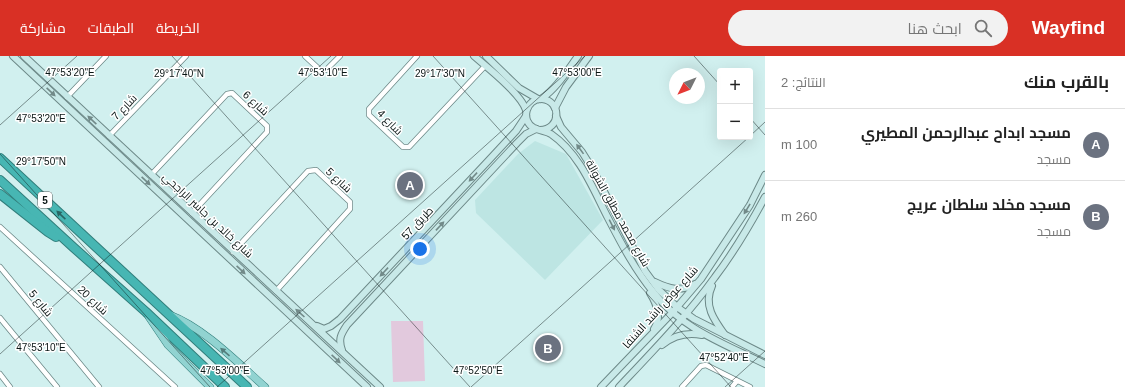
<!DOCTYPE html>
<html lang="ar">
<head>
<meta charset="utf-8">
<style>
	body { margin:0; font-family:Arial,Cairo,sans-serif; background:#f2f2f2; color:#222; direction:rtl }
	.controls { position:absolute; right:12px; top:12px; display:grid; overflow:hidden; border-radius:4px; box-shadow:0 4px 16px #0002 }
	.controls button { width:36px; height:36px; display:grid; place-items:center; padding:0; border:0; border-bottom:1px solid #e0e0e0; background:#fff; color:#222; font:20px sans-serif }
	.compass { position:absolute; left:669px; top:12px; width:36px; height:36px; border-radius:50%; background:#fff; box-shadow:0 4px 16px #0002; rotate:228deg }
	.you { position:absolute; left:420px; top:193px; width:14px; height:14px; margin:-10px; border:3px solid #fff; border-radius:50%; background:#1a73e8; box-shadow:0 0 0 6px #1a73e833 }
	.badge { display:grid; place-items:center; width:26px; height:26px; border-radius:50%; background:#d93025; color:#fff; font-size:13px; font-weight:700 }
	.pin { position:absolute; translate:-50% -50%; border:2px solid #fff; box-shadow:0 1px 4px #0006 }
	.list { margin:0; padding:0; list-style:none }
	h2 { display:flex; justify-content:space-between; align-items:center; height:52px; margin:0; padding:0 16px; font-size:17px }
	h2 small { font-size:13px; font-weight:400; color:#767676 }
	.list li { display:grid; grid-template-columns:26px 1fr auto; gap:12px; align-items:center; box-sizing:border-box; height:72px; padding:0 16px; border-top:1px solid #e0e0e0 }
	.list b { display:block; font-size:15px; white-space:nowrap }
	.list p { margin:0; font-size:13px; white-space:nowrap; color:#767676 }
	.list em { font-size:13px; font-style:normal; color:#767676 }
	.icon { flex:none; width:22px; height:22px; fill:none; stroke:currentColor; stroke-width:2; stroke-linecap:round; stroke-linejoin:round }
	.map { position:relative; flex:none; width:765px; height:331px; overflow:hidden; direction:ltr }
	header { display:flex; align-items:center; gap:24px; box-sizing:border-box; height:56px; padding:0 20px; background:#d93025; color:#fff }
	header strong { font-size:19px }
	nav { display:flex; gap:22px; margin-inline-start:auto; font-size:14px }
	.search { width:280px; height:36px; background:#f2f2f2; display:flex; align-items:center; gap:10px; box-sizing:border-box; padding:0 14px; border-radius:22px; color:#767676; font-size:15px }
	main { display:flex }
	aside { flex:1; background:#fff }
	.map>svg:first-child { display:block }
	.built { fill:#bde5e3 }
	.green { fill:#e2c9dd }
	.lines { fill:none; stroke-linecap:round; stroke-linejoin:round }
	.street-casing { stroke:#6d8988; stroke-width:6 }
	.secondary-casing { stroke:#6d8988; stroke-width:8 }
	.primary-casing { stroke:#317e7b; stroke-width:8 }
	.highway-casing { stroke:#317e7b; stroke-width:10 }
	.street { stroke:#fff; stroke-width:4.5 }
	.secondary { stroke:#c8e9e8; stroke-width:6 }
	.primary { stroke:#91d3d1; stroke-width:7 }
	.highway { stroke:#47b6b3; stroke-width:8 }
	.oneway { fill:#728a89 }
	.oneway2 { fill:#286664 }
	.oneway3 { fill:#547e7c }
	.ticks { fill:none; stroke:#091514; stroke-width:1; stroke-opacity:0.45 }
	.labels { text-anchor:middle; stroke-width:3; stroke-linejoin:round; paint-order:stroke }
	.shield { fill:#fff; stroke:#535b5a; stroke-width:1 }
	.shield-label { font-size:10px; font-weight:bold; fill:#091514 }
	.street-label { font-size:11px; fill:#091514; stroke:#fff }
	.ticks-label { font-size:10px; text-anchor:middle; fill:#091514; stroke:#fff; stroke-width:3; stroke-linejoin:round; paint-order:stroke }
</style>
</head>
<body>
<header>
<strong>Wayfind</strong>
<div class="search"><svg class="icon" aria-label="search" viewBox="0 0 24 24"><circle cx="10" cy="10" r="6"/><path d="M15 15l6 6"/></svg>ابحث هنا</div>
<nav><a>الخريطة</a><a>الطبقات</a><a>مشاركة</a></nav>
</header>
<main>
<aside>
<h2>بالقرب منك<small>النتائج: 2</small></h2>
<ul class="list">
<li><span class="badge" style="background:#6b7280">A</span><div><b>مسجد ابداح عبدالرحمن المطيري</b><p>مسجد</p></div><em>100 m</em></li>
<li><span class="badge" style="background:#6b7280">B</span><div><b>مسجد مخلد سلطان عريج</b><p>مسجد</p></div><em>260 m</em></li>
</ul>
</aside>
<div class="map">
<svg width="765" height="331" viewBox="0 0 765 331">
	<rect width="100%" height="100%" fill="#d1f0ef"/>
	<path class="built" d="M535 85 566 98 603 164 545 224 476 157 475 144 518 98Z"/>
	<path class="green" d="M391 265H423L425 325 393 326Z"/>
	<g class="lines">
		<g class="street-casing">
			<g id="street">
				<path d="M305 0 320 14H326L340 0"/>
				<path d="M417 0 369 53V59L403 91H409L485 10"/>
				<path d="M67 41 106 0"/>
				<path d="M109 80 186 0"/>
				<path d="M151 119 227 38 232 37 267 70V76L192 157"/>
				<path d="M0 171 175 331"/>
				<path d="M233 196 308 115 316 114 350 146V153L276 235"/>
				<path d="M0 211 99 331"/>
				<path d="M0 262 57 331"/>
				<path d="M0 318 10 331"/>
				<path d="M682 331 701 310 706 309 750 331"/>
				<path d="M732 331 737 325"/>
			</g>
		</g>
		<g class="secondary-casing">
			<g id="secondary">
				<path d="M13 0 367 331"/>
				<path d="M24 0 380 331"/>
				<path d="M474 0C488 12 521 38 526 54"/>
				<path d="M486 0 519 32 538 43"/>
				<path d="M541 43C557 32 567 15 578 0"/>
				<path d="M555 52 566 31 589 0"/>
				<path d="M556 60 561 71 582 96 592 112 645 215 659 234 677 251 694 263 765 299"/>
				<path d="M540 74C561 74 562 45 542 43 526 42 520 65 534 72 540 75 546 75 551 78 580 98 593 133 608 162 622 189 635 214 654 237 682 273 725 288 765 308"/>
				<path d="M655 226C669 233 681 236 695 228"/>
				<path d="M712 230C703 249 714 264 725 279"/>
				<path d="M650 237C657 248 662 261 654 273"/>
				<path d="M317 270 324 273 331 270 340 263 489 104 516 75 526 60"/>
				<path d="M662 289C674 279 687 276 702 279"/>
				<path d="M342 294C338 283 341 278 347 269L517 87 526 78 536 73"/>
				<path d="M601 331 672 257 701 223 750 149 765 119"/>
				<path d="M619 331C652 296 687 260 715 221 734 196 750 169 765 141"/>
			</g>
		</g>
		<g class="primary-casing">
			<g id="primary">
				<path d="M170 259C203 271 239 308 265 331"/>
				<path d="M149 261 168 289 210 331"/>
			</g>
		</g>
		<g class="highway-casing">
			<g id="highway">
				<path d="M0 102 247 331"/>
				<path d="M0 124 73 191 146 256 225 331"/>
				<path d="M0 138 48 176 56 181"/>
			</g>
		</g>
		<use href="#street" class="street"/>
		<use href="#secondary" class="secondary"/>
		<use href="#primary" class="primary"/>
		<use href="#highway" class="highway"/>
	</g>
	<defs><path id="oneway-solid" d="M-6-.8H1V-3.2L6.5 0L1 3.2V.8H-6Z"/></defs>
	<g class="oneway">
		<use href="#oneway-solid" transform="translate(51 36) rotate(43)"/>
		<use href="#oneway-solid" transform="translate(92 64) rotate(-137)"/>
		<use href="#oneway-solid" transform="translate(580 93) rotate(-126)"/>
		<use href="#oneway-solid" transform="translate(473 121) rotate(133)"/>
		<use href="#oneway-solid" transform="translate(146 125) rotate(43)"/>
		<use href="#oneway-solid" transform="translate(747 153) rotate(121)"/>
		<use href="#oneway-solid" transform="translate(612 169) rotate(63)"/>
		<use href="#oneway-solid" transform="translate(440 170) rotate(-47)"/>
		<use href="#oneway-solid" transform="translate(241 214) rotate(43)"/>
		<use href="#oneway-solid" transform="translate(384 216) rotate(133)"/>
		<use href="#oneway-solid" transform="translate(300 257) rotate(-138)"/>
		<use href="#oneway-solid" transform="translate(336 303) rotate(43)"/>
	</g>
	<use class="oneway2" href="#oneway-solid" transform="translate(61 159) rotate(-137)"/>
	<use class="oneway3" href="#oneway-solid" transform="translate(225 296) rotate(-139)"/>
	<path class="ticks" d="M172 0 470 331M433 0 731 331M694 0 720 29M750 62 765 79M0 69 77 0M750 80 765 66M0 98 210 331M0 298 331 0M217 331 585 0M471 331 749 81M725 331 765 295"/>
	<g class="labels">
		<rect class="shield" x="38" y="136" width="14" height="16" rx="3"/>
		<g class="shield-label">
			<text x="45" y="148">5</text>
		</g>
		<g class="street-label">
			<text transform="translate(256 47) rotate(43)" y="4">شارع 6</text>
			<text transform="translate(124 51) rotate(-46)" y="4">شارع 7</text>
			<text transform="translate(390 66) rotate(45)" y="4">شارع 4</text>
			<text transform="translate(339 124) rotate(43)" y="4">شارع 5</text>
			<text transform="translate(618 157) rotate(61)" y="4">شارع محمد مطلق الشوالة</text>
			<text transform="translate(208 159) rotate(43)" y="4">شارع خالد بن جاسر الراجحي</text>
			<text transform="translate(417 167) rotate(-47)" y="4">طريق 57</text>
			<text transform="translate(93 244) rotate(43)" y="4">شارع 20</text>
			<text transform="translate(41 247) rotate(51)" y="4">شارع 5</text>
			<text transform="translate(660 251) rotate(-48)" y="4">شارع عوض راشد الشنفا</text>
		</g>
	</g>
	<g class="ticks-label">
		<text x="70" y="20">47°53'20"E</text>
		<text x="323" y="20">47°53'10"E</text>
		<text x="577" y="20">47°53'00"E</text>
		<text x="179" y="21">29°17'40"N</text>
		<text x="440" y="21">29°17'30"N</text>
		<text x="41" y="66">47°53'20"E</text>
		<text x="41" y="109">29°17'50"N</text>
		<text x="41" y="295">47°53'10"E</text>
		<text x="724" y="305">47°52'40"E</text>
		<text x="225" y="318">47°53'00"E</text>
		<text x="478" y="318">47°52'50"E</text>
	</g>
</svg>
<div class="controls">
<button>+</button>
<button>−</button>
</div>
<svg class="compass" viewBox="-18 -18 36 36"><path d="M0-13l5 13h-10z" fill="#e53935"/><path d="M0 13l5-13h-10z" fill="#767676"/></svg>
<div class="you"></div>
<div class="pin badge" style="left:410px;top:129px;background:#6b7280">A</div>
<div class="pin badge" style="left:548px;top:292px;background:#6b7280">B</div>
</div>
</main>
</body>
</html>
